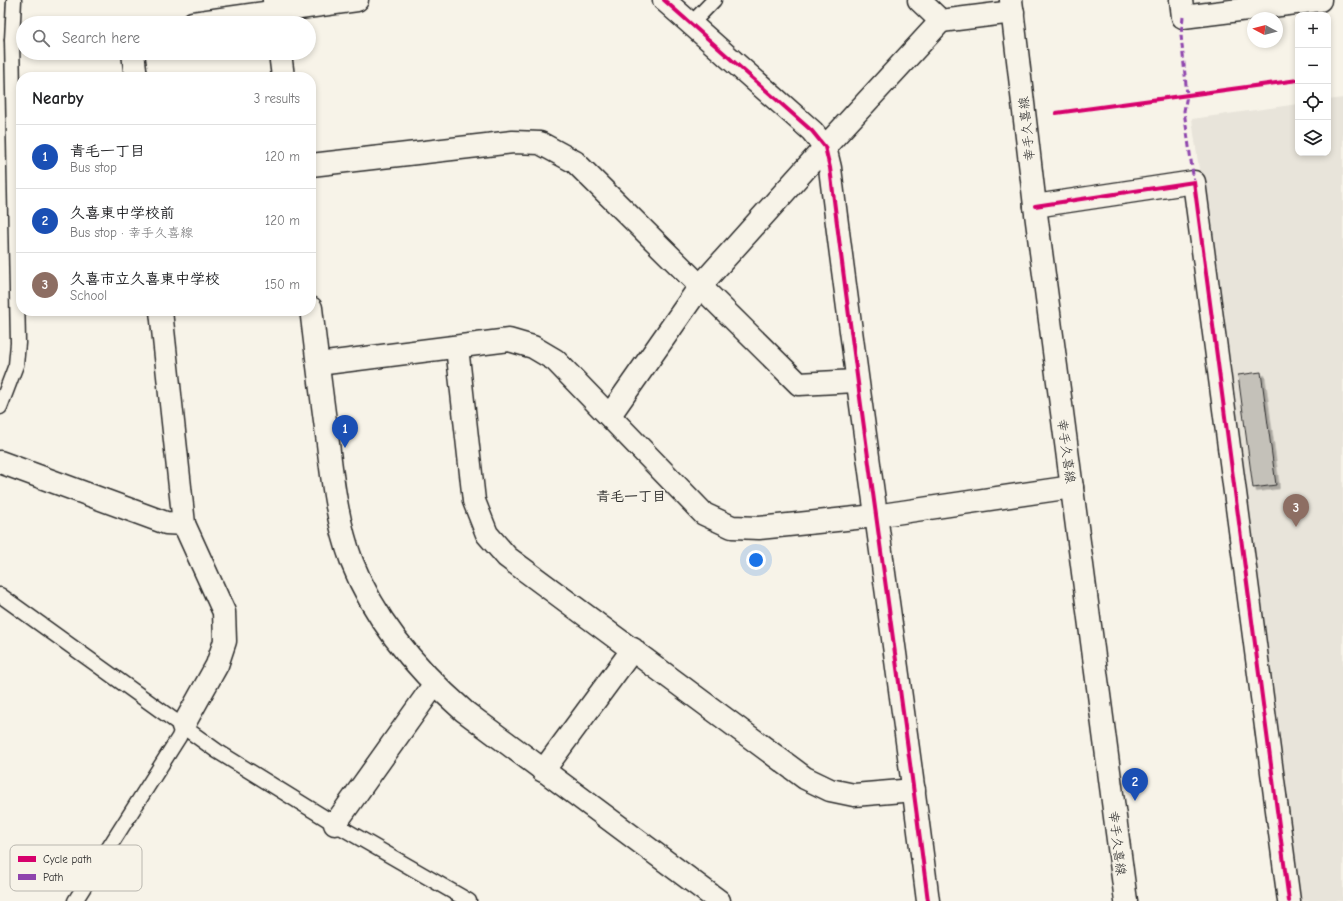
<!DOCTYPE html>
<html lang="en">
<head>
<meta charset="utf-8">
<style>
	body { margin:0; font-family:"Comic Neue","Klee One",sans-serif; background:#f6f6f6; color:#202124 }
	.controls { position:absolute; right:12px; top:12px; display:grid; overflow:hidden; border-radius:8px; box-shadow:0 2px 6px #0003 }
	.controls button { width:36px; height:36px; display:grid; place-items:center; padding:0; border:0; border-bottom:1px solid #e0e0e0; background:#fff; color:#202124; font:20px sans-serif }
	.compass { position:absolute; left:1247px; top:12px; width:36px; height:36px; border-radius:50%; background:#fff; box-shadow:0 2px 6px #0003; rotate:277deg }
	.you { position:absolute; left:756px; top:560px; width:14px; height:14px; margin:-10px; border:3px solid #fff; border-radius:50%; background:#1a73e8; box-shadow:0 0 0 6px #1a73e833 }
	.badge { display:grid; place-items:center; width:26px; height:26px; border-radius:50%; background:#c8321e; color:#fff; font-size:13px; font-weight:700 }
	.pin { position:absolute; translate:-50% -33px; filter:drop-shadow(0 1px 2px #0008) }
	.pin::after { content:''; position:absolute; top:21px; width:14px; height:12px; background:inherit; clip-path:polygon(0 0,100% 0,50% 100%) }
	.list { margin:0; padding:0; list-style:none }
	h2 { display:flex; justify-content:space-between; align-items:center; height:52px; margin:0; padding:0 16px; font-size:17px }
	h2 small { font-size:13px; font-weight:400; color:#757577 }
	.list li { display:grid; grid-template-columns:26px 1fr auto; gap:12px; align-items:center; box-sizing:border-box; height:64px; padding:0 16px; border-top:1px solid #e0e0e0 }
	.list b { display:block; font-size:15px; white-space:nowrap }
	.list p { margin:0; font-size:13px; white-space:nowrap; color:#757577 }
	.list em { font-size:13px; font-style:normal; color:#757577 }
	.icon { flex:none; width:22px; height:22px; fill:none; stroke:currentColor; stroke-width:2; stroke-linecap:round; stroke-linejoin:round }
	.map { position:relative; flex:none; width:1343px; height:901px; overflow:hidden }
	.search { position:absolute; background:#fff; box-shadow:0 2px 6px #0003; left:16px; top:16px; width:300px; height:44px; display:flex; align-items:center; gap:10px; box-sizing:border-box; padding:0 14px; border-radius:22px; color:#757577; font-size:15px }
	.panel { position:absolute; background:#fff; box-shadow:0 2px 6px #0003; left:16px; top:72px; width:300px; height:244px; border-radius:16px }
	.map>svg:first-child { display:block }
	.built { fill:#e8e4da }
	.building { fill:#c4c1b9; stroke:#2b2b2b; filter:url(#shadow) }
	.lines { fill:none; stroke-linecap:round; stroke-linejoin:round }
	.lane-casing { stroke:#2b2b2b; stroke-width:17 }
	.street-casing { stroke:#2b2b2b; stroke-width:25 }
	.secondary-casing { stroke:#2b2b2b; stroke-width:25 }
	.lane { stroke:#f7f3e8; stroke-width:14 }
	.street { stroke:#f7f3e8; stroke-width:22 }
	.secondary { stroke:#f7f3e8; stroke-width:22 }
	.quiet { stroke:#8e44ad; stroke-width:3; stroke-dasharray:6 3; stroke-linecap:butt }
	.cycleway-casing { stroke:#f7f3e8; stroke-width:6 }
	.cycleway { stroke:#d6006c; stroke-width:4 }
	.labels { text-anchor:middle; stroke-width:3.5; stroke-linejoin:round; paint-order:stroke }
	.street-label { font-size:13px; fill:#2b2b2b; stroke:#f7f3e8 }
	.neighbourhood-label { font-size:14px; font-weight:bold; fill:#2b2b2b; stroke:#f7f3e8 }
	.key { fill:#f7f3e8; stroke:#bab7af; stroke-width:1 }
	.key-label { font-size:11px; fill:#2b2b2b }
</style>
</head>
<body>
<div class="map">
<svg width="1343" height="901" viewBox="0 0 1343 901">
	<defs>
		<filter id="shadow"><feDropShadow dx="3.5" dy="3.5" stdDeviation="0" flood-color="#0004"/></filter>
	</defs>
	<rect width="100%" height="100%" fill="#f7f3e8"/>
	<filter id="ink" filterUnits="userSpaceOnUse"><feTurbulence type="fractalNoise" baseFrequency=".025" numOctaves="2"/><feDisplacementMap in="SourceGraphic" scale="8" xChannelSelector="R" yChannelSelector="G"/><feConvolveMatrix kernelMatrix="1 2 1 2 8 2 1 2 1" color-interpolation-filters="sRGB"/></filter>
	<g filter="url(#ink)">
		<path class="built" d="M1343 98V901H1300L1192 119 1298 104V153H1328V100Z"/>
		<path class="building" d="M1261 372 1276 485 1253 488 1238 375Z"/>
		<g class="lines">
			<g class="lane-casing">
				<g id="lane">
					<path d="M691 24 714 0"/>
					<path d="M12 40 14 0"/>
					<path d="M0 407 16 365 18 343 12 40 23 39"/>
					<path d="M0 595 217 751 335 824 469 901"/>
					<path d="M75 901 179 737 183 726"/>
				</g>
			</g>
			<g class="street-casing">
				<g id="street">
					<path d="M664 0 812 131 825 147 830 168C860 412 897 656 928 901"/>
					<path d="M919 0 941 21 1013 12"/>
					<path d="M1181 0 1183 17 1320 0"/>
					<path d="M193 23 357 0"/>
					<path d="M133 53 136 77"/>
					<path d="M311 165 513 142 540 143 575 162 799 384 856 381"/>
					<path d="M1035 206 1194 182 1289 901"/>
					<path d="M161 311 184 524 224 612 225 641 217 665 183 726"/>
					<path d="M457 347 474 501 487 534 507 557 805 778 830 790 854 795 914 790"/>
					<path d="M318 364 509 340 533 347 555 360 704 514 732 527 759 528 875 516 1072 487"/>
					<path d="M610 415 701 285 825 147 941 21"/>
					<path d="M0 462 166 523 184 524"/>
					<path d="M543 771 633 649"/>
					<path d="M335 824 434 685"/>
				</g>
			</g>
			<g class="secondary-casing">
				<g id="secondary">
					<path d="M274 0 276 23"/>
					<path d="M1011 0 1035 206 1126 901"/>
					<path d="M280 53 283 77"/>
					<path d="M311 308C316 350 321 393 327 435 332 478 337 522 352 562 375 621 417 670 464 711L719 901"/>
				</g>
			</g>
			<use href="#lane" class="lane"/>
			<use href="#street" class="street"/>
			<use href="#secondary" class="secondary"/>
			<path class="quiet" d="M1183 17 1181 35 1187 95 1184 111 1194 182"/>
			<g class="cycleway-casing">
				<g id="cycleway">
					<path d="M664 0 812 131 825 147 830 168C860 412 897 656 928 901"/>
					<path d="M1056 113 1298 80"/>
					<path d="M1035 206 1194 182 1289 901"/>
				</g>
			</g>
			<use href="#cycleway" class="cycleway"/>
		</g>
	</g>
	<g class="labels">
		<g class="street-label">
			<text transform="translate(1026 129) rotate(-96)" y="5">幸手久喜線</text>
			<text transform="translate(1067 451) rotate(82)" y="5">幸手久喜線</text>
			<text transform="translate(1118 843) rotate(83)" y="5">幸手久喜線</text>
		</g>
		<g class="neighbourhood-label">
			<text x="631" y="501">青毛一丁目</text>
		</g>
	</g>
	<rect x="10" y="845" width="132" height="46" rx="6" class="key"/>
	<rect x="18" y="856" width="18" height="6" fill="#d6006c"/>
	<rect x="18" y="874" width="18" height="6" fill="#8e44ad"/>
	<g class="key-label">
		<text x="43" y="863">Cycle path</text>
		<text x="43" y="881">Path</text>
	</g>
</svg>
<div class="controls">
<button>+</button>
<button>−</button>
<button><svg class="icon" aria-label="locate" viewBox="0 0 24 24"><circle cx="12" cy="12" r="6"/><path d="M12 2v4M12 18v4M2 12h4M18 12h4"/></svg></button>
<button><svg class="icon" aria-label="layers" viewBox="0 0 24 24"><path d="M12 4l9 5-9 5-9-5zM3 14l9 5 9-5"/></svg></button>
</div>
<svg class="compass" viewBox="-18 -18 36 36"><path d="M0-13l5 13h-10z" fill="#e53935"/><path d="M0 13l5-13h-10z" fill="#757577"/></svg>
<div class="you"></div>
<div class="pin badge" style="left:345px;top:448px;background:#1a4fb4">1</div>
<div class="pin badge" style="left:1135px;top:801px;background:#1a4fb4">2</div>
<div class="pin badge" style="left:1296px;top:527px;background:#8d6e63">3</div>
<div class="search"><svg class="icon" aria-label="search" viewBox="0 0 24 24"><circle cx="10" cy="10" r="6"/><path d="M15 15l6 6"/></svg>Search here</div>
<section class="panel">
<h2>Nearby<small>3 results</small></h2>
<ul class="list">
<li><span class="badge" style="background:#1a4fb4">1</span><div><b>青毛一丁目</b><p>Bus stop</p></div><em>120 m</em></li>
<li><span class="badge" style="background:#1a4fb4">2</span><div><b>久喜東中学校前</b><p>Bus stop · 幸手久喜線</p></div><em>120 m</em></li>
<li><span class="badge" style="background:#8d6e63">3</span><div><b>久喜市立久喜東中学校</b><p>School</p></div><em>150 m</em></li>
</ul>
</section>
</div>
</body>
</html>
